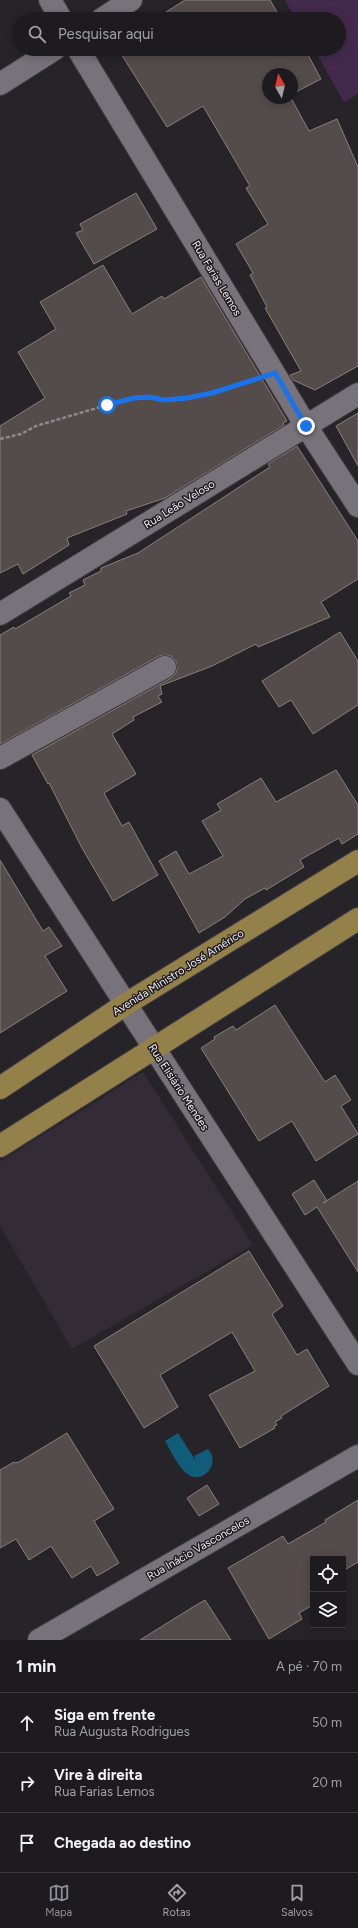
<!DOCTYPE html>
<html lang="pt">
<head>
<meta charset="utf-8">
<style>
	body { margin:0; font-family:Figtree,sans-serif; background:#252428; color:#f1f3f6 }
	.controls { position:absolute; right:12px; bottom:12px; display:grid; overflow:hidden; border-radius:0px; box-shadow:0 2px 10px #0003 }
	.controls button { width:36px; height:36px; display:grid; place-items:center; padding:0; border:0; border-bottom:1px solid #3b393d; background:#1d1b1f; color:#f1f3f6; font:20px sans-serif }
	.compass { position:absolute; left:262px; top:68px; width:36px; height:36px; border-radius:50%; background:#1d1b1f; box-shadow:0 2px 10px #0003; rotate:352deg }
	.stop { position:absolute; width:12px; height:12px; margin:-9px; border:3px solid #1a73e8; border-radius:50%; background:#fff }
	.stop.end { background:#1a73e8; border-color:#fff; box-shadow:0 1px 4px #0008 }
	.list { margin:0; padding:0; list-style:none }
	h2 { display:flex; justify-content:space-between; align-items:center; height:52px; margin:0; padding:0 16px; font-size:17px }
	h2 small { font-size:13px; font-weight:400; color:#a0a1a4 }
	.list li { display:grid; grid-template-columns:26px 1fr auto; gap:12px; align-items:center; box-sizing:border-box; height:60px; padding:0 16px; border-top:1px solid #3b393d }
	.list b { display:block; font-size:15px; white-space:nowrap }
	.list p { margin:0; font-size:13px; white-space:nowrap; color:#a0a1a4 }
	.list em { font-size:13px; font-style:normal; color:#a0a1a4 }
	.icon { flex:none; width:22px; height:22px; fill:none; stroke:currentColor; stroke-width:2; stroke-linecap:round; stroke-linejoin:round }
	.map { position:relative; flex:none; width:358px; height:1640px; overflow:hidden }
	.search { position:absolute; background:#1d1b1f; box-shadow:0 2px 10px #0003; left:12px; right:12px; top:12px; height:44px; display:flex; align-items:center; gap:10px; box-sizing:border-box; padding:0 14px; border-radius:22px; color:#a0a1a4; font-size:15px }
	.sheet { height:232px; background:#1d1b1f }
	nav { display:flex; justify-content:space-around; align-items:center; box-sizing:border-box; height:56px; border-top:1px solid #3b393d; background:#1d1b1f; font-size:11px; color:#a0a1a4 }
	nav a { display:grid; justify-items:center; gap:2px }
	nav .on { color:#8c9099 }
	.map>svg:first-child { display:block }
	.built { fill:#332b35 }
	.green { fill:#432a4c }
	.water { fill:#115c78 }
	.building { fill:#544c4a; stroke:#887f7d }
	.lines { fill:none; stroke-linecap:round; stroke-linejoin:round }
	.minor-casing { stroke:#423f44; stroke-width:24 }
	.major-casing { stroke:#423f44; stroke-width:24 }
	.path { stroke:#8b898d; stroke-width:2.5; stroke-dasharray:4 2; stroke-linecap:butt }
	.minor { stroke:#78737a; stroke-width:22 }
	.major { stroke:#948149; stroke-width:22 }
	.route { stroke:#1a73e8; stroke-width:5 }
	.labels { text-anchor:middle; stroke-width:3; stroke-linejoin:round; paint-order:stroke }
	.street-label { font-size:11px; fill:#f4f2f5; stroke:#1e1a1f }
</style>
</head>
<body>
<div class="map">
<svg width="358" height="1640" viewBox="0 0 358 1640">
	<rect width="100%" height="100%" fill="#272429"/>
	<path class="built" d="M143 1072 253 1245 72 1349 0 1226V1162Z"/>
	<path class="green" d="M285 0H358V94L344 102 314 49H339V19H296Z"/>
	<path class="water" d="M178 1433 196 1461 194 1456 208 1449C222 1463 202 1487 186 1473 177 1465 171 1451 165 1441Z"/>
	<g class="building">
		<path d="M185 0H270L281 19H171L166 12Z"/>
		<path d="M118 49H298L301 54 306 51 321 79 292 94V74H268V98H291L309 131 337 119 358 167V366L315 390 293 380 290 375 301 371 265 308 267 307 250 275 253 273 236 244 268 224 246 188 250 186 203 106 167 127Z"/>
		<path d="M136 193 157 229 94 264 76 233 83 230 80 224Z"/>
		<path d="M103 265 132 314 162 296 164 299 201 277 287 421 283 423 284 425 165 498 126 511 127 514 67 538 69 545 23 574 18 564 0 573V426L45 398 18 352 56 329 40 302Z"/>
		<path d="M358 413V466L336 426Z"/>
		<path d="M297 446 358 541V579L321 602 330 617 258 647 256 644 212 666 160 686 162 694 158 696 162 702 133 717 134 720 112 734 136 774 104 793 122 826 129 822 158 875 113 901 82 848 49 783 48 784 32 755 171 678 176 673 177 668 176 661 171 656 165 655 159 656 0 744V635L14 627 15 629 71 596 69 593 85 585 83 580 101 571V568L138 553 270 467 268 464Z"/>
		<path d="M340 632 358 661V705L313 734 291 700 279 707 262 681Z"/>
		<path d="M336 770 358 805V834L342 844 339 838 300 860 304 867 266 890 265 888 245 899 225 917 199 933 159 861 176 851 189 874 223 856 202 821 221 810 217 804 261 778 276 802Z"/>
		<path d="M0 860 43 931 49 927 62 946 45 956 67 991 0 1033Z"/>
		<path d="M275 1005 325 1082 335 1075 351 1100 341 1106 358 1134 316 1161 292 1121 259 1141 201 1048 215 1039 214 1037 233 1026 236 1030Z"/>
		<path d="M314 1180 327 1201 323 1203 358 1181V1272L317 1207 305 1215 292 1194Z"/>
		<path d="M249 1251 283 1306 272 1314 297 1355 307 1349 329 1386 281 1416 282 1418 275 1422 277 1425 274 1426 275 1428 240 1448 209 1395 255 1371 232 1332 160 1375 178 1407 144 1428 94 1346Z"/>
		<path d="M67 1433 114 1509 94 1521 119 1563 97 1576 91 1566 72 1578 51 1546 29 1560 16 1539 0 1548V1470L14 1462 15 1463 19 1462Z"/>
		<path d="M207 1485 219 1504 199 1516 187 1498Z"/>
		<path d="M358 1500V1562L343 1571V1559H313V1605L299 1613 302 1619 269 1639 228 1568 283 1536 288 1544 326 1522 325 1520Z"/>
		<path d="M205 1600 231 1640H140L193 1607Z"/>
	</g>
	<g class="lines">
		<g class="minor-casing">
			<g id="minor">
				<path d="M50 0 61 19"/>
				<path d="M102 19 131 0"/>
				<path d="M78 49 306 426 358 506"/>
				<path d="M0 84 55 49"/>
				<path d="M0 614 358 394"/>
				<path d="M0 758 165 667"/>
				<path d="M0 809 358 1364"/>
				<path d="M39 1640 358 1456"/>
			</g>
		</g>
		<g class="major-casing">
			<g id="major">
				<path d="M0 1088 126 1004 358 861"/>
				<path d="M0 1146 358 919"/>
			</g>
		</g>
		<path class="path" d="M0 439 21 434 36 426 134 397C146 397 155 400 165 400 195 401 224 389 252 380"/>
		<use href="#minor" class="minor"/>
		<use href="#major" class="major"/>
	</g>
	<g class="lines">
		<path class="route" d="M107 405 134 398 150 397 164 400 187 398 212 393 275 373 306 426"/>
	</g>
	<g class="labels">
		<g class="street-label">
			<text transform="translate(217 278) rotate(59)" y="4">Rua Farias Lemos</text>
			<text transform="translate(179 504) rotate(-32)" y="4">Rua Leão Veloso</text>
			<text transform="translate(178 972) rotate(-32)" y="4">Avenida Ministro José Américo</text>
			<text transform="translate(179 1087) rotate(57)" y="4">Rua Elisiário Mendes</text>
			<text transform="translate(198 1548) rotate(-30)" y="4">Rua Inácio Vasconcelos</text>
		</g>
	</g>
</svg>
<div class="controls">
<button><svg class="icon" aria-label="locate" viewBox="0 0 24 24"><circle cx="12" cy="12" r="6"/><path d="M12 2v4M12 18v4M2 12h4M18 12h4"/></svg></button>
<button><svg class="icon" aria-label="layers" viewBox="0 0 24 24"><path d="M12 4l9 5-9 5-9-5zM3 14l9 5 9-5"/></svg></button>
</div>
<svg class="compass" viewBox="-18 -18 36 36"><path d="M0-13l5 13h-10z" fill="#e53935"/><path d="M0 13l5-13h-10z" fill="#a0a1a4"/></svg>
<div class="stop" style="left:107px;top:405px"></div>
<div class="stop end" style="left:306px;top:426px"></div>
<div class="search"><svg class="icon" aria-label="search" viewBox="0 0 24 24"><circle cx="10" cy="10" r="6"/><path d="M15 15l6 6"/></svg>Pesquisar aqui</div>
</div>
<section class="sheet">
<h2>1 min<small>A pé · 70 m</small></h2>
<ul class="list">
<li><svg class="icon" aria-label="ahead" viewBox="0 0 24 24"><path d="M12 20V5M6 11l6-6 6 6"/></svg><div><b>Siga em frente</b><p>Rua Augusta Rodrigues</p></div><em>50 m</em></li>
<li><svg class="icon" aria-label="right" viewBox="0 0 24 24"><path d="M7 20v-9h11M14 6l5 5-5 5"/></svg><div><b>Vire à direita</b><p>Rua Farias Lemos</p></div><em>20 m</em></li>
<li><svg class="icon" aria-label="arrive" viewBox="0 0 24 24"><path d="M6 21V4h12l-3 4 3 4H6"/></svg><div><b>Chegada ao destino</b></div></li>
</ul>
</section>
<nav>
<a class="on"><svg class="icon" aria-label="map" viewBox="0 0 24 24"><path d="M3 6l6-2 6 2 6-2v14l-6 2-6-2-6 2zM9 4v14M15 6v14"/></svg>Mapa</a>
<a><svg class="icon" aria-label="directions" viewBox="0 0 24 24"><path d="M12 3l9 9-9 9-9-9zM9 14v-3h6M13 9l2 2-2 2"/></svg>Rotas</a>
<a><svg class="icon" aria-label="saved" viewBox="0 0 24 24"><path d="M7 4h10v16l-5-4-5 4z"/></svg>Salvos</a>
</nav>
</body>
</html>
